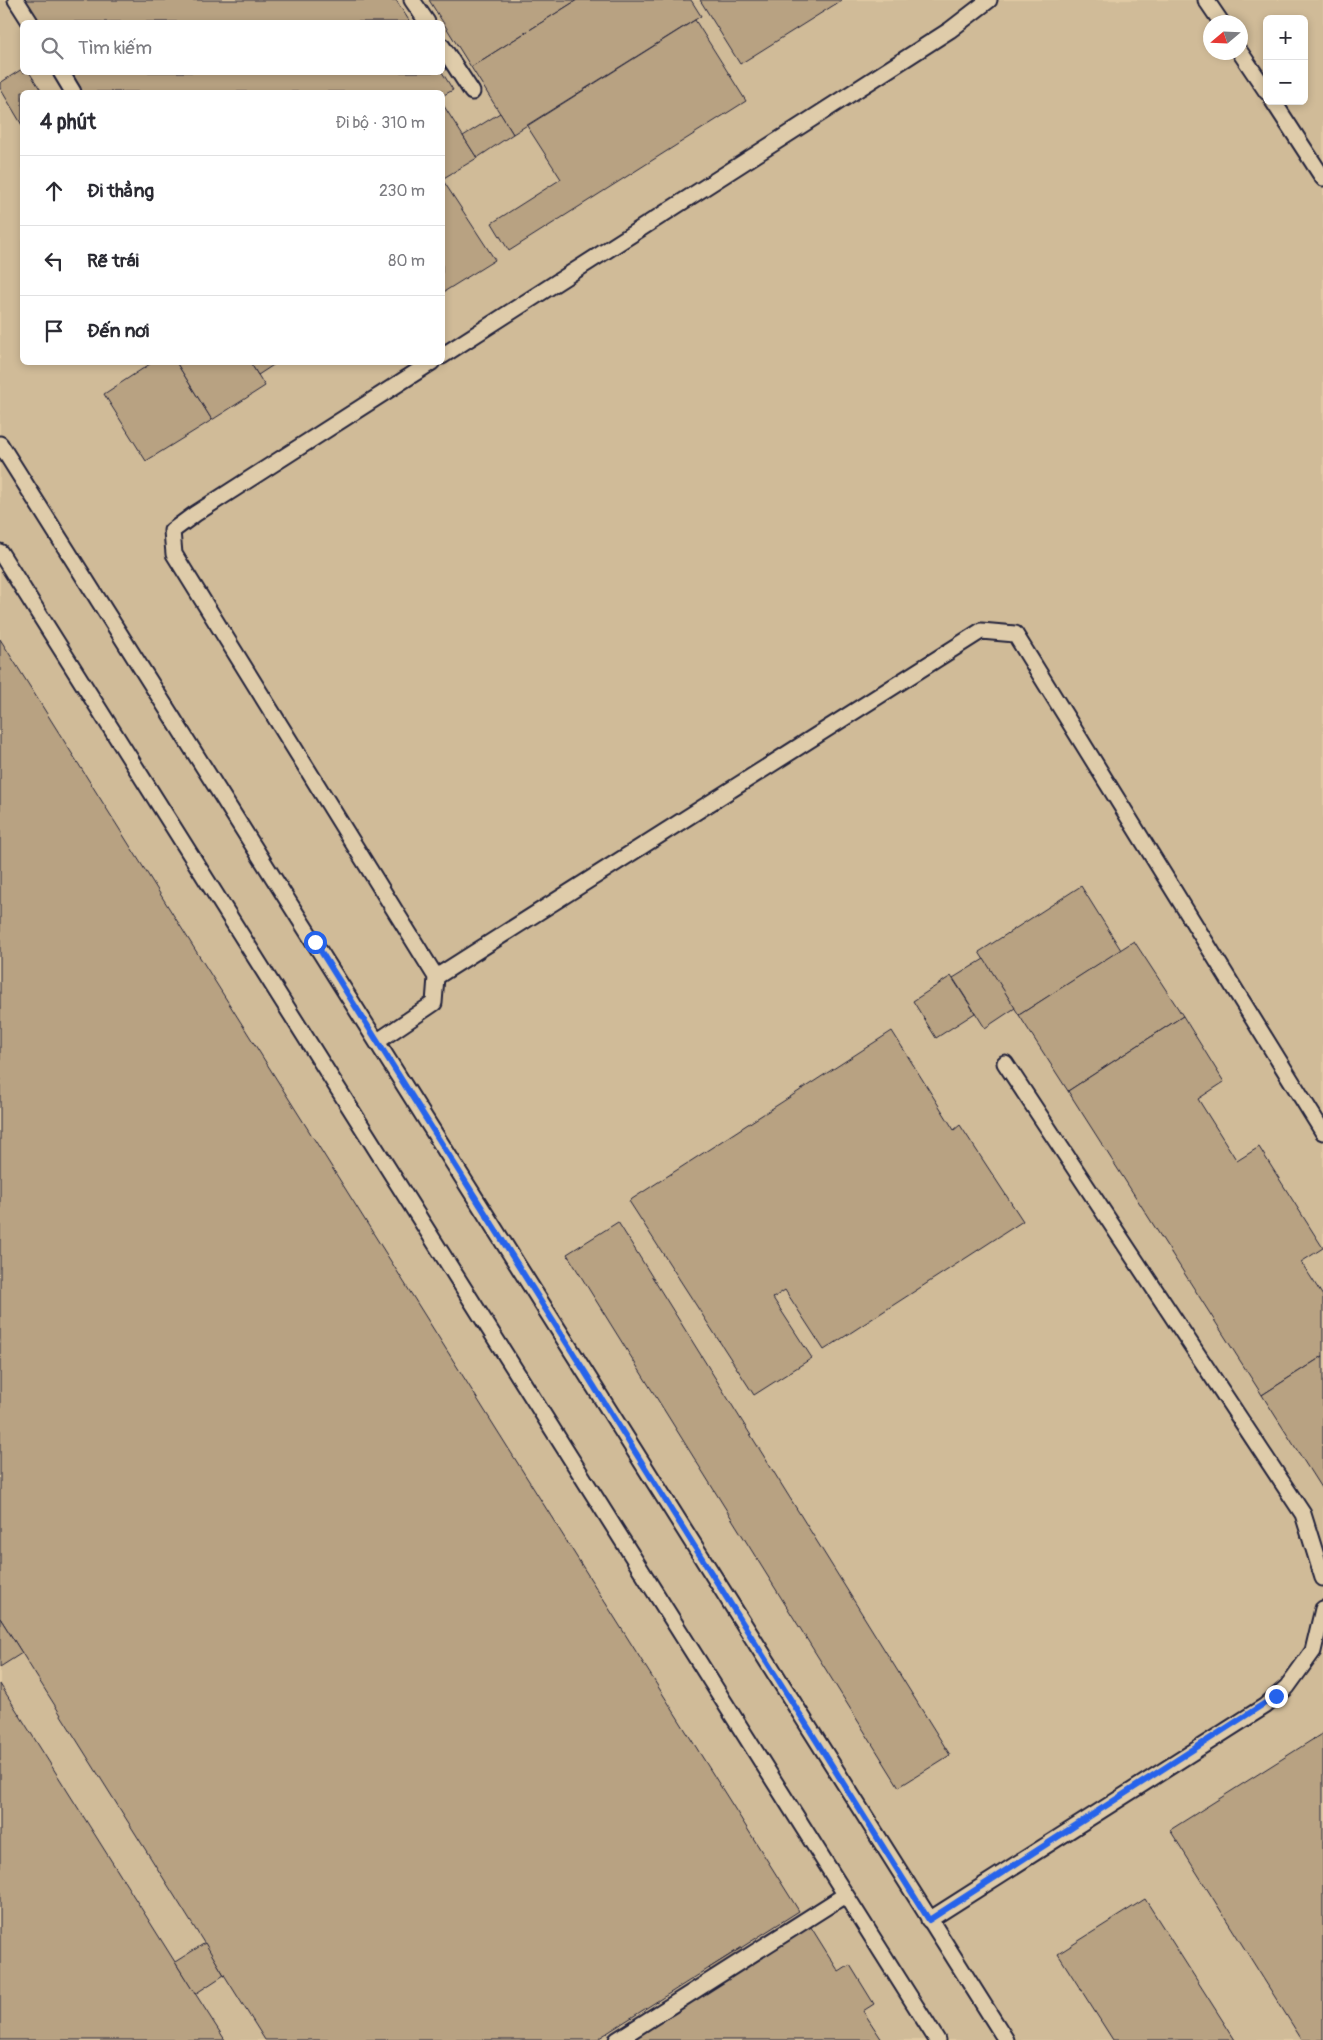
<!DOCTYPE html>
<html lang="vi">
<head>
<meta charset="utf-8">
<style>
	body { margin:0; font-family:Pangolin,sans-serif; background:#f2f2f3; color:#2b2b33 }
	.controls { position:absolute; right:15px; top:15px; display:grid; overflow:hidden; border-radius:8px; box-shadow:0 2px 8px #0003 }
	.controls button { width:45px; height:45px; display:grid; place-items:center; padding:0; border:0; border-bottom:1px solid #e1e1e2; background:#fff; color:#2b2b33; font:25px sans-serif }
	.compass { position:absolute; left:1203px; top:15px; width:45px; height:45px; border-radius:50%; background:#fff; box-shadow:0 2px 8px #0003; rotate:251deg }
	.stop { position:absolute; width:15px; height:15px; margin:-11px; border:4px solid #2563eb; border-radius:50%; background:#fff }
	.stop.end { background:#2563eb; border-color:#fff; box-shadow:0 1px 5px #0008 }
	.list { margin:0; padding:0; list-style:none }
	h2 { display:flex; justify-content:space-between; align-items:center; height:65px; margin:0; padding:0 20px; font-size:21px }
	h2 small { font-size:16px; font-weight:400; color:#7c7c81 }
	.list li { display:grid; grid-template-columns:32px 1fr auto; gap:15px; align-items:center; box-sizing:border-box; height:70px; padding:0 20px; border-top:1px solid #e1e1e2 }
	.list b { display:block; font-size:19px; white-space:nowrap }
	.list em { font-size:16px; font-style:normal; color:#7c7c81 }
	.icon { flex:none; width:28px; height:28px; fill:none; stroke:currentColor; stroke-width:2; stroke-linecap:round; stroke-linejoin:round }
	.map { position:relative; flex:none; width:1323px; height:2040px; overflow:hidden }
	.search { position:absolute; background:#fff; box-shadow:0 2px 8px #0003; left:20px; top:20px; width:425px; height:55px; display:flex; align-items:center; gap:12px; box-sizing:border-box; padding:0 18px; border-radius:8px; color:#7c7c81; font-size:19px }
	.panel { position:absolute; background:#fff; box-shadow:0 2px 8px #0003; left:20px; top:90px; width:425px; height:275px; border-radius:8px }
	.map>svg:first-child { display:block }
	.built { fill:#d0bb98; fill-rule:evenodd }
	.building { fill:#b8a282; stroke:#22223b }
	.lines { fill:none; stroke-linecap:round; stroke-linejoin:round }
	.service-casing { stroke:#22223b; stroke-width:19 }
	.service { stroke:#dfccaa; stroke-width:15 }
	.route { stroke:#2563eb; stroke-width:6 }
</style>
</head>
<body>
<div class="map">
<svg width="1323" height="2040" viewBox="0 0 1323 2040">
	<rect width="100%" height="100%" fill="#e0caa4"/>
	<filter id="ink" filterUnits="userSpaceOnUse"><feTurbulence type="fractalNoise" baseFrequency=".02" numOctaves="2"/><feDisplacementMap in="SourceGraphic" scale="10" xChannelSelector="R" yChannelSelector="G"/><feConvolveMatrix kernelMatrix="1 2 1 2 8 2 1 2 1" color-interpolation-filters="sRGB"/></filter>
	<g filter="url(#ink)">
		<path class="built" d="M0 0H1323V2040H0ZM1267 19H1304V101H1267ZM22 22H442V72H22ZM1210 22H1240V52H1210ZM22 92H442V362H22Z"/>
		<g class="building">
			<path d="M21 0H396L410 22H35Z"/>
			<path d="M429 0H577L471 67Z"/>
			<path d="M577 0H691L701 16 513 134 471 67Z"/>
			<path d="M700 0H842L740 64Z"/>
			<path d="M695 20 746 101 509 251 492 223 561 179 527 126Z"/>
			<path d="M22 69V72H29L42 92H22V125L0 88V83Z"/>
			<path d="M66 72H442L453 90 442 96V92H79Z"/>
			<path d="M442 103 477 158 442 179Z"/>
			<path d="M500 113 513 134 477 158 463 136Z"/>
			<path d="M442 179 495 260 442 293Z"/>
			<path d="M153 362H176L212 420 146 461 104 394Z"/>
			<path d="M176 362H250L265 386 212 420Z"/>
			<path d="M250 362H278L258 375Z"/>
			<path d="M0 639 799 1911 596 2040H265L0 1618Z"/>
			<path d="M1081 886 1121 950 1019 1015 979 952Z"/>
			<path d="M1134 941 1183 1016 1068 1091 1019 1015Z"/>
			<path d="M984 959 1015 1008 985 1028 953 978Z"/>
			<path d="M951 976 975 1013 936 1038 913 1001Z"/>
			<path d="M1183 1016 1224 1082 1198 1099 1237 1161 1259 1147 1323 1248 1301 1262 1323 1296V1356L1262 1395 1068 1091Z"/>
			<path d="M892 1031 954 1130 960 1125 1023 1221 824 1350 785 1290 773 1298 812 1358 754 1395 629 1201Z"/>
			<path d="M618 1222 950 1755 899 1787 567 1254Z"/>
			<path d="M1323 1356V1491L1262 1395Z"/>
			<path d="M0 1618 22 1653 0 1667Z"/>
			<path d="M0 1684 175 1962 225 2040H0Z"/>
			<path d="M1323 1733V2040H1302L1170 1830Z"/>
			<path d="M1145 1899 1235 2040H1113L1058 1954Z"/>
			<path d="M809 1924 839 1972 850 1965 874 2004 863 2011 882 2040H626Z"/>
			<path d="M205 1943 224 1975 195 1994 175 1962Z"/>
			<path d="M741 1948 752 1960 720 1981 709 1968Z"/>
		</g>
		<g class="lines">
			<g class="service-casing">
				<g id="service">
					<path d="M16 0 30 22"/>
					<path d="M412 0 427 22"/>
					<path d="M1206 0 1221 22"/>
					<path d="M442 46 472 92"/>
					<path d="M1240 52 1267 92"/>
					<path d="M61 72 73 92"/>
					<path d="M1273 101 1323 178"/>
					<path d="M442 356 950 30 989 0"/>
					<path d="M0 444 1006 2040"/>
					<path d="M0 552 937 2040"/>
					<path d="M436 977 981 631 1015 634 1323 1132"/>
					<path d="M378 1041 434 1003 436 977 174 554 172 531 195 514 432 362"/>
					<path d="M1005 1063 1303 1514 1323 1578"/>
					<path d="M929 1920 1265 1706 1287 1687 1313 1651 1323 1609"/>
					<path d="M617 2040 845 1895"/>
				</g>
			</g>
			<use href="#service" class="service"/>
		</g>
	</g>
	<g class="lines" filter="url(#ink)">
		<path class="route" d="M315 942 929 1920 1276 1696"/>
	</g>
</svg>
<div class="controls">
<button>+</button>
<button>−</button>
</div>
<svg class="compass" viewBox="-18 -18 36 36"><path d="M0-13l5 13h-10z" fill="#e53935"/><path d="M0 13l5-13h-10z" fill="#7c7c81"/></svg>
<div class="stop" style="left:315px;top:942px"></div>
<div class="stop end" style="left:1276px;top:1696px"></div>
<div class="search"><svg class="icon" aria-label="search" viewBox="0 0 24 24"><circle cx="10" cy="10" r="6"/><path d="M15 15l6 6"/></svg>Tìm kiếm</div>
<section class="panel">
<h2>4 phút<small>Đi bộ · 310 m</small></h2>
<ul class="list">
<li><svg class="icon" aria-label="ahead" viewBox="0 0 24 24"><path d="M12 20V5M6 11l6-6 6 6"/></svg><div><b>Đi thẳng</b></div><em>230 m</em></li>
<li><svg class="icon" aria-label="left" viewBox="0 0 24 24"><path d="M17 20v-9H6M10 6l-5 5 5 5"/></svg><div><b>Rẽ trái</b></div><em>80 m</em></li>
<li><svg class="icon" aria-label="arrive" viewBox="0 0 24 24"><path d="M6 21V4h12l-3 4 3 4H6"/></svg><div><b>Đến nơi</b></div></li>
</ul>
</section>
</div>
</body>
</html>
